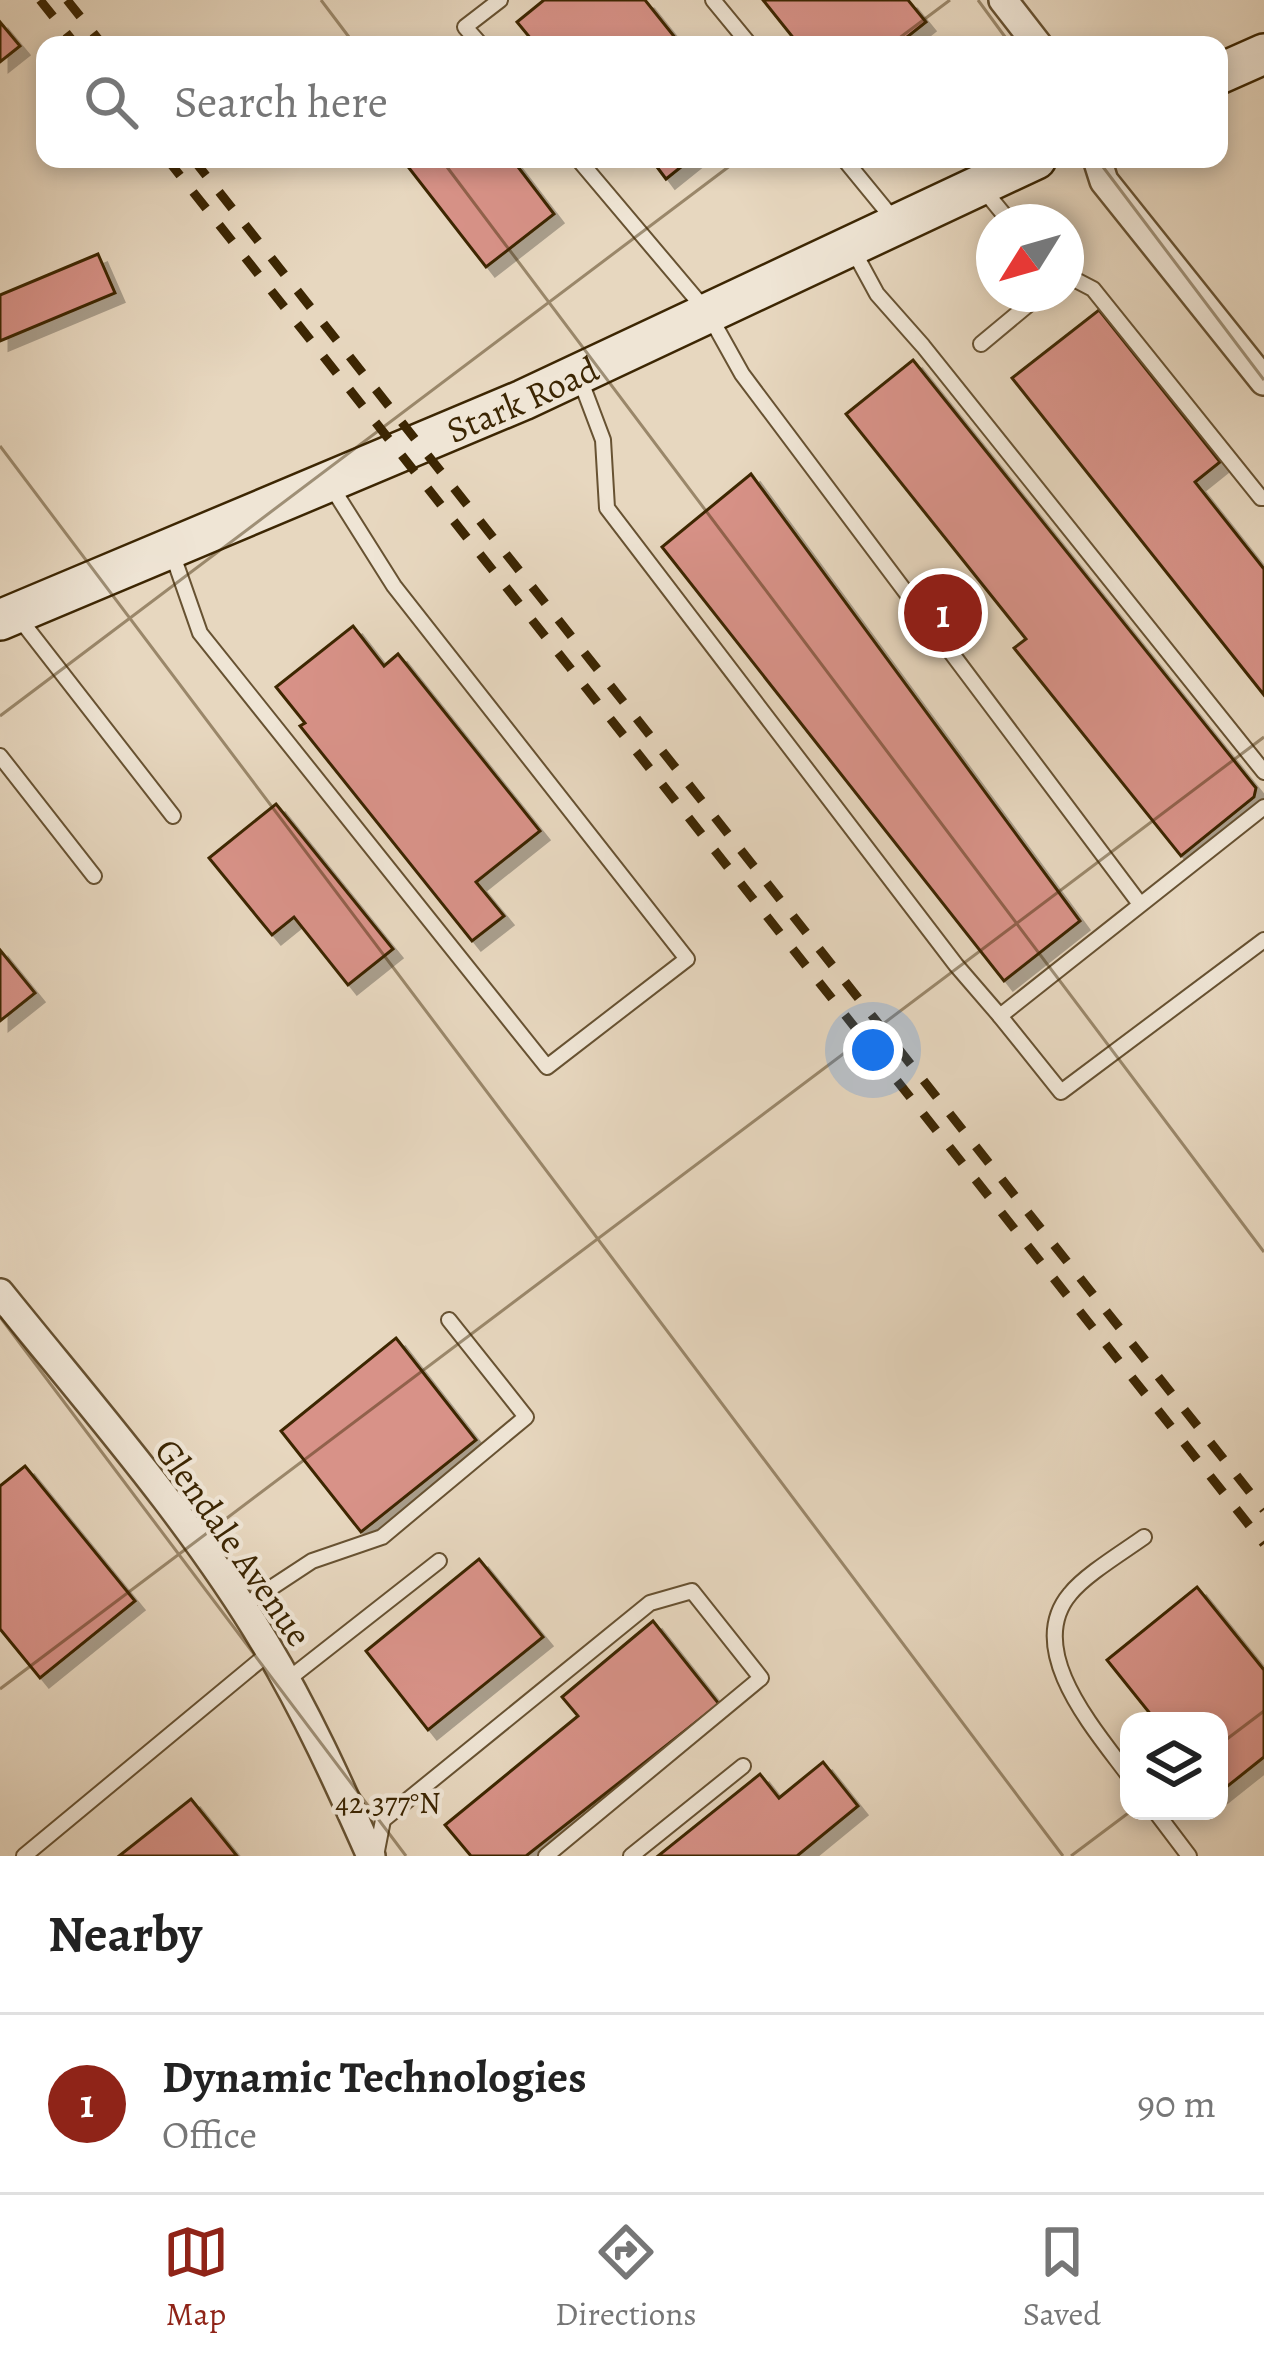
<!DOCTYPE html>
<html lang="en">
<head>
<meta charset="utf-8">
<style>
	body { margin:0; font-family:Alegreya,serif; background:#f2f2f2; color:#222 }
	.controls { position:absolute; right:36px; bottom:36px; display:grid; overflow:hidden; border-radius:24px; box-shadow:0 6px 18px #0003 }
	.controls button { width:108px; height:108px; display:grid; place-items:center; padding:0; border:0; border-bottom:3px solid #e0e0e0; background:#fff; color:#222; font:60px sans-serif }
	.compass { position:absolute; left:976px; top:204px; width:108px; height:108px; border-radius:50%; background:#fff; box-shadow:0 6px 18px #0003; rotate:233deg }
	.you { position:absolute; left:873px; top:1050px; width:42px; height:42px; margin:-30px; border:9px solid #fff; border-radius:50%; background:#1a73e8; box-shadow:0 0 0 18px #1a73e833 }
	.badge { display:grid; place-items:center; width:78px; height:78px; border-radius:50%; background:#8f2418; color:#fff; font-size:39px; font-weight:700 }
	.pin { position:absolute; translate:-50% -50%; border:6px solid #fff; box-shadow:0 3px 12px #0006 }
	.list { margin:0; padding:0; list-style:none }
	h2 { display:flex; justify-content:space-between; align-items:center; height:156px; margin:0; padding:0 48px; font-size:51px }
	h2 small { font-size:39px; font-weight:400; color:#767676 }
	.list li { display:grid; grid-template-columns:78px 1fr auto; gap:36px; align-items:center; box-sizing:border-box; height:180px; padding:0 48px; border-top:3px solid #e0e0e0 }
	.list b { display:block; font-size:45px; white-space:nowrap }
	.list p { margin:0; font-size:39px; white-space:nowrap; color:#767676 }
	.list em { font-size:39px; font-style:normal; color:#767676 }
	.icon { flex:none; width:66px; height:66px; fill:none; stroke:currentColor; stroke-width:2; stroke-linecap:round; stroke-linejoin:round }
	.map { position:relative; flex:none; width:1264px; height:1856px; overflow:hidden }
	.search { position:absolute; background:#fff; box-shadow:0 6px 18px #0003; left:36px; right:36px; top:36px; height:132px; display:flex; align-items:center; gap:30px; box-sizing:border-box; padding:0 42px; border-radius:24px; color:#767676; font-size:45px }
	.sheet { height:336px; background:#fff }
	nav { display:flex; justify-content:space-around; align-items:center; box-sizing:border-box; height:168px; border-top:3px solid #e0e0e0; background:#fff; font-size:33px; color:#767676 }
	nav a { display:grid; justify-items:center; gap:6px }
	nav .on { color:#8f2418 }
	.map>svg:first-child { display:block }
	.building { fill:#d89288; stroke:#3c2603; stroke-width:3; filter:url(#shadow) }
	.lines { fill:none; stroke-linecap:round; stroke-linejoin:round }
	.lane-casing { stroke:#675232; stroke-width:18 }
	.street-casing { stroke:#675232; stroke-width:32 }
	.secondary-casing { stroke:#3c2603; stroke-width:44 }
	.lane { stroke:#efe5d5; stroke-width:14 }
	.street { stroke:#efe5d5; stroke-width:27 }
	.secondary { stroke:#efe5d5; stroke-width:39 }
	.rail { stroke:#3c2603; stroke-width:9; stroke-dasharray:21 21; stroke-linecap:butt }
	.ticks { fill:none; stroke:#3c2603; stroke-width:3; stroke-opacity:0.45 }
	.labels { text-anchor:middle; stroke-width:9; stroke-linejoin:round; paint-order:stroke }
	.street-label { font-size:36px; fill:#3c2603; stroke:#efe5d5 }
	.ticks-label { font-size:30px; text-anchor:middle; fill:#3c2603; stroke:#efe5d5; stroke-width:9; stroke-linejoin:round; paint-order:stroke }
</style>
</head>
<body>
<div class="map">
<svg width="1264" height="1856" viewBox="0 0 1264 1856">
	<defs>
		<filter id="shadow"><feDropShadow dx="9" dy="9" stdDeviation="0" flood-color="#0004"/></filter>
	</defs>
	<rect width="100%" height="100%" fill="#e7d7bf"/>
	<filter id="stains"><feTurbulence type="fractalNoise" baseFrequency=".00167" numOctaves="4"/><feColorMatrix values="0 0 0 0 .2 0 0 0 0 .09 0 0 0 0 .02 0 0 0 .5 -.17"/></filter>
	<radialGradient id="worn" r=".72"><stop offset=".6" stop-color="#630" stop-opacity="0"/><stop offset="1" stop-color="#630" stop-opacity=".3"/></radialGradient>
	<g class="building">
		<path d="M544 0H645L681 45H536L517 22Z"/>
		<path d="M763 0H908L926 22 897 45H799Z"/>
		<path d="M0 22 20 46 0 62Z"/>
		<path d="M402 159H512L554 214 486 267Z"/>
		<path d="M651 159H691L666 179Z"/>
		<path d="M98 254 115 293 0 341V295Z"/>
		<path d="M1099 310 1220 462 1195 482 1264 569V695L1012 378Z"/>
		<path d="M913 360 1256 788 1254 797 1181 856 1014 648 1026 639 846 414Z"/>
		<path d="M751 474 1080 921 1004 981 662 547Z"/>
		<path d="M353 626 384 666 398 654 540 831 476 882 504 916 472 941 300 726 305 723 276 687Z"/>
		<path d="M276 804 393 949 348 985 294 917 272 935 209 858Z"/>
		<path d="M0 950 35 993 0 1021Z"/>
		<path d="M396 1338 476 1440 361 1532 281 1431Z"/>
		<path d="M25 1466 135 1601 40 1678 0 1629V1486Z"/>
		<path d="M479 1559 543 1637 428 1730 366 1651Z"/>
		<path d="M1197 1587 1264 1670V1757L1219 1793V1721H1156L1107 1660Z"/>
		<path d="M653 1621 719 1704 526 1856H471L445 1825 578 1716 562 1697Z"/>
		<path d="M823 1762 858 1806 797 1856H658L760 1774 779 1798Z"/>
		<path d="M191 1799 237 1856H119Z"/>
	</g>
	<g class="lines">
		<g class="lane-casing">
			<g id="lane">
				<path d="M713 0 750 45"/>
				<path d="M481 45 465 27 500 0"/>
				<path d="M578 159 708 313 742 374 1140 904"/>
				<path d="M844 159 894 220"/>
				<path d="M983 189 1010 222"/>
				<path d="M852 248 877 294 923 346 1264 772"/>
				<path d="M1066 275 1093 289 1261 498H1264"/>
				<path d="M981 344 1041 294"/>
				<path d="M580 379 603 440 607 508 956 965 1000 1016 1264 807"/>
				<path d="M171 550 200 633 547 1067 687 959 394 586 331 486"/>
				<path d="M19 618 173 816"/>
				<path d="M0 756 94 876"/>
				<path d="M1000 1016 1061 1092 1264 940"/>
				<path d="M242 1607 312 1561 382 1537 526 1417 449 1320"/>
				<path d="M286 1681 439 1561"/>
				<path d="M1129 1776C1096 1731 1023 1650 1070 1594 1085 1575 1123 1552 1144 1537"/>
				<path d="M1155 1811 1189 1856"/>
				<path d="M24 1856 270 1652"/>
				<path d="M376 1856 383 1820 650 1603 692 1591 761 1678 546 1856"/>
				<path d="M631 1856 743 1766"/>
			</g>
		</g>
		<g class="street-casing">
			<g id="street">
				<path d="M1003 0 1038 45"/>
				<path d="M1097 159 1104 181 1264 381"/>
				<path d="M0 1293C91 1406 190 1518 265 1643 306 1711 339 1784 371 1856"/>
			</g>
		</g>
		<g class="secondary-casing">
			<g id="secondary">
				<path d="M1219 74 1264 54"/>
				<path id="s1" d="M0 620 523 400 1036 159"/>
			</g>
		</g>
		<use href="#lane" class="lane"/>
		<use href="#street" class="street"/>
		<use href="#secondary" class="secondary"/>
		<g class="rail">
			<path d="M40 0 76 45"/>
			<path d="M67 0 103 45"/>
			<path d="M167 159 1264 1544"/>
			<path d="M193 159 1264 1510"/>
		</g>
	</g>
	<path class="ticks" d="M321 0 355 45M978 0 1011 45M890 45 950 0M441 159 1264 1252M1097 159 1264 380M0 446 1063 1856M0 716 739 159M0 1317 406 1856M0 1689 1264 737M1219 1745 1264 1711M1071 1856 1131 1811"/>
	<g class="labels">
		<g class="street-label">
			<text dy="13" stroke="none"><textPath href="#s1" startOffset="567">Stark Road</textPath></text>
			<text transform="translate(234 1542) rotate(55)" y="13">Glendale Avenue</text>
		</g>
	</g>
	<g class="ticks-label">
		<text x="388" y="1813">42.377°N</text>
	</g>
	<rect width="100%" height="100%" filter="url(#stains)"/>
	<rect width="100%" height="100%" fill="url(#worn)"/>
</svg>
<div class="controls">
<button><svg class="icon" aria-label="layers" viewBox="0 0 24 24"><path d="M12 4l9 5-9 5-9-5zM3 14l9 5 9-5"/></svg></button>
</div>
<svg class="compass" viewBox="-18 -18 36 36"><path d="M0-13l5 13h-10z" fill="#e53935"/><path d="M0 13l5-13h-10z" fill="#767676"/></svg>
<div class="you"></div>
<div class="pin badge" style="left:943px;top:613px">1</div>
<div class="search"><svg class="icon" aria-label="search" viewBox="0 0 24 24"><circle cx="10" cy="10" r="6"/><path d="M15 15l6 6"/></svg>Search here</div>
</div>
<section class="sheet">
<h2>Nearby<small></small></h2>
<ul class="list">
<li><span class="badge">1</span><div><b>Dynamic Technologies</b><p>Office</p></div><em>90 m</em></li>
</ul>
</section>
<nav>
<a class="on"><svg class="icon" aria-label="map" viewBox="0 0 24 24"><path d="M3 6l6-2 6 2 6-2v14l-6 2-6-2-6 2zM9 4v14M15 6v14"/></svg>Map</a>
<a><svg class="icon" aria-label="directions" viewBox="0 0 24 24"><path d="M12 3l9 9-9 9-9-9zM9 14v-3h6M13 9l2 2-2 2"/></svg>Directions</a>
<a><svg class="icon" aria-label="saved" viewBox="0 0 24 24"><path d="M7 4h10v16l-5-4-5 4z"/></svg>Saved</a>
</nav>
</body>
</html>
